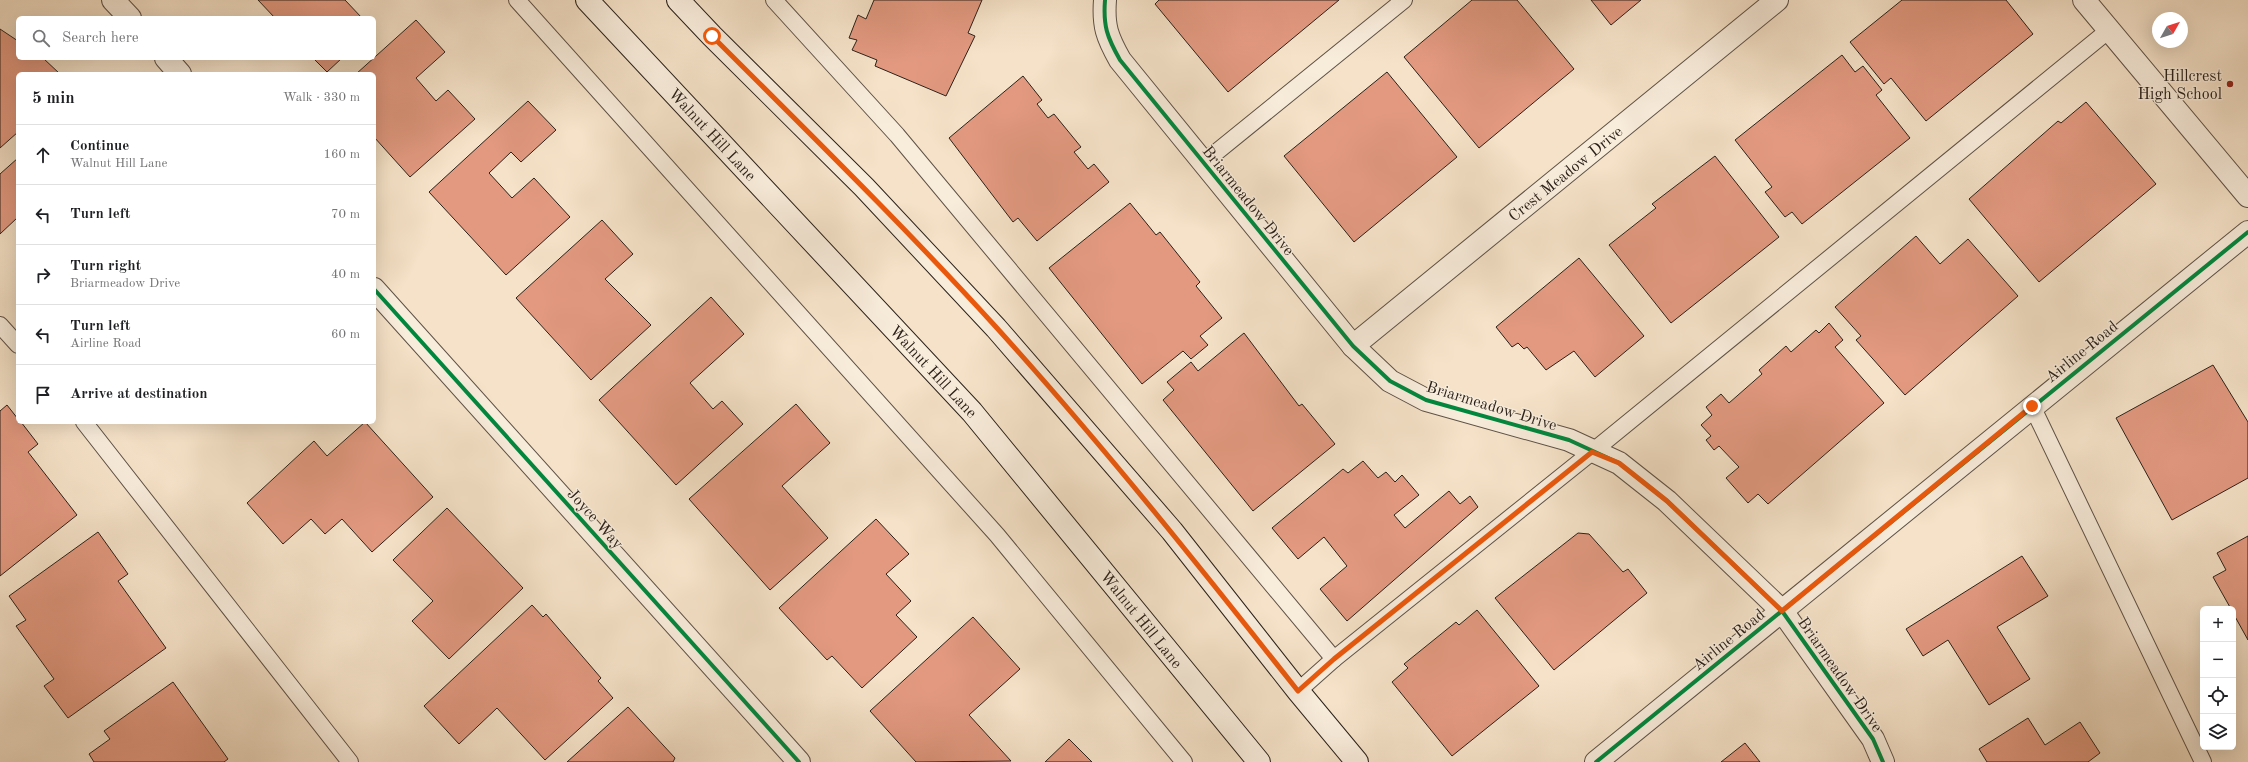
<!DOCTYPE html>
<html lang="en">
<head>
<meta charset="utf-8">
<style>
	body { margin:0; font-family:"Old Standard TT",serif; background:#f2f2f2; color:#202124 }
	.controls { position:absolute; right:12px; bottom:12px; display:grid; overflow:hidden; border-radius:6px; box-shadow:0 4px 16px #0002 }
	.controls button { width:36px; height:36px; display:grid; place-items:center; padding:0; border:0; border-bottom:1px solid #e0e0e0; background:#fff; color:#202124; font:20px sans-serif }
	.compass { position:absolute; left:2152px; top:12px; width:36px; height:36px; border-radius:50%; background:#fff; box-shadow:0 4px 16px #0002; rotate:51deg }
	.stop { position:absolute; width:12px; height:12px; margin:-9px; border:3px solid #ea580c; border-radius:50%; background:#fff }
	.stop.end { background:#ea580c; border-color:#fff; box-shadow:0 1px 4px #0008 }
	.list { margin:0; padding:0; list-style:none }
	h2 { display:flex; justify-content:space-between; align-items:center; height:52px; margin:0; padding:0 16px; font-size:17px }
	h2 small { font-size:13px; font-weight:400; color:#757577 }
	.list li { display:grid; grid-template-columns:26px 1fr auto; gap:12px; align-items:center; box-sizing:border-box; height:60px; padding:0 16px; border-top:1px solid #e0e0e0 }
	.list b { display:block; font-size:15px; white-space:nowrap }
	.list p { margin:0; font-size:13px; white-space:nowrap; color:#757577 }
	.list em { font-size:13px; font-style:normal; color:#757577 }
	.icon { flex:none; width:22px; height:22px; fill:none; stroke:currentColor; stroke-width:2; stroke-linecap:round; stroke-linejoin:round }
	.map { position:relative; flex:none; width:2248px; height:762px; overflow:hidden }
	.search { position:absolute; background:#fff; box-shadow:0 4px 16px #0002; left:16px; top:16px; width:360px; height:44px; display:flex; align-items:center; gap:10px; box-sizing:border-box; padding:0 14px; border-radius:6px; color:#757577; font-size:15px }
	.panel { position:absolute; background:#fff; box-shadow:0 4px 16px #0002; left:16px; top:72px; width:360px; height:352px; border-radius:6px }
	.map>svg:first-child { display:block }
	.building { fill:#e29980; stroke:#2b211a }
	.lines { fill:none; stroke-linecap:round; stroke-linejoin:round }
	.service-casing { stroke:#5e5146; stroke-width:18 }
	.minor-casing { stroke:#5e5146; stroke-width:24 }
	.secondary-casing { stroke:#2b211a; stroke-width:24 }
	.service { stroke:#f8ecdb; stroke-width:16 }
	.minor { stroke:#f8ecdb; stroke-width:22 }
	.secondary { stroke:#f8ecdb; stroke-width:22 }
	.cycleway-casing { stroke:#f8ecdb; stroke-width:6 }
	.cycleway { stroke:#00873e; stroke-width:4 }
	.route { stroke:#ea580c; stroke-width:5 }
	.poi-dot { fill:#8f2418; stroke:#f8ecdb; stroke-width:1.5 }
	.labels { text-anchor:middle; stroke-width:3; stroke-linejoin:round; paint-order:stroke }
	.poi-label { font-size:16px; fill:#2b211a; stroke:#f8ecdb; text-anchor:end }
	.street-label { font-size:16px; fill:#2b211a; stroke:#f8ecdb }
</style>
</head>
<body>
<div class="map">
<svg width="2248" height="762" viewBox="0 0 2248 762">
	<rect width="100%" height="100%" fill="#f5e2c8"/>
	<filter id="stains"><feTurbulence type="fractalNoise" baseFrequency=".005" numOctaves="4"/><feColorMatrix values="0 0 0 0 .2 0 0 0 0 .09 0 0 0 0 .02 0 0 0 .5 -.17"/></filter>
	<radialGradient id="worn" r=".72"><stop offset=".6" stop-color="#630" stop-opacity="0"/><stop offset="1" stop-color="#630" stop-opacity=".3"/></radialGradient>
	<g class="building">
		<path d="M258 0H345L362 18H275Z"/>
		<path d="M874 0H982L968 33 975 36 946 96 875 66 877 60 852 50 857 40 849 38 858 15 866 19Z"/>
		<path d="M1159 0H1339L1228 92 1155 4Z"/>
		<path d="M1472 0H1517L1574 69 1479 148 1404 57Z"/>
		<path d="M1591 0H1641L1611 25Z"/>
		<path d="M1902 0H2006L2033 34 1926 121 1891 78 1884 84 1850 42Z"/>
		<path d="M416 20 445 52 416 78 436 101 448 90 475 119 410 177 374 137V74H356Z"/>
		<path d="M0 29 18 41V58H43L60 74H18V132L0 148Z"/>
		<path d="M1842 55 1855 72 1863 66 1882 90 1876 95 1910 138 1802 224 1792 212 1785 217 1765 192 1772 187 1735 140Z"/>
		<path d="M313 58H342L327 72Z"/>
		<path d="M1387 72 1457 157 1354 242 1284 156Z"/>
		<path d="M1023 76 1042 100 1037 104 1048 118 1054 114 1081 147 1074 152 1088 169 1094 164 1109 182 1037 241 1018 218 1013 222 949 138Z"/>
		<path d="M528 101 556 130 521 162 511 152 489 173 512 198 534 178 570 217 506 275 429 192Z"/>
		<path d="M2086 102 2156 184 2039 282 1969 199 2058 121 2061 123Z"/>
		<path d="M1715 156 1779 237 1671 323 1609 245 1656 208 1652 204Z"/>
		<path d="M18 158V220L17 218 0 234V174Z"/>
		<path d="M1130 203 1156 235 1160 232 1200 282 1196 286 1222 318 1200 336 1208 345 1191 359 1183 351 1142 384 1049 268Z"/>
		<path d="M602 220 633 254 605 279 651 325 591 380 516 298Z"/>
		<path d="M1916 236 1940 264 1968 239 2018 296 1905 395 1856 340 1861 336 1835 307Z"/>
		<path d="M1579 258 1644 336 1595 377 1574 351 1546 370 1527 347 1524 349 1518 343 1512 347 1496 327Z"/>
		<path d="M711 297 744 334 690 383 713 409 722 401 743 424 676 485 599 400Z"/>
		<path d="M1829 323 1843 340 1835 347 1884 403 1768 504 1758 494 1748 503 1726 478 1739 467 1719 446 1714 450 1706 440 1711 436 1701 425 1712 415 1706 407 1721 394 1729 403 1762 374 1759 370 1786 346 1791 352 1816 330 1819 333Z"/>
		<path d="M1244 333 1299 406 1302 404 1335 444 1253 511 1163 400 1174 390 1167 382 1191 362 1198 371Z"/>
		<path d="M2213 365 2248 422V478L2172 520 2116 418Z"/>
		<path d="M796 404 830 443 782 486 828 538 770 590 689 499Z"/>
		<path d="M7 405 18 419V422H21L38 444 28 452 77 515 0 576V411Z"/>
		<path d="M365 422 433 497 372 552 342 519 325 534 311 519 283 544 247 503 314 441 327 456Z"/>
		<path d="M1363 461 1378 478 1386 472 1395 482 1402 475 1419 495 1394 515 1405 528 1449 491 1460 504 1470 496 1478 507 1347 621 1320 589 1347 566 1324 537 1298 559 1272 528 1343 469 1348 473Z"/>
		<path d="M447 508 523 588 449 659 412 621 433 601 393 560Z"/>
		<path d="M876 519 909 554 886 574 911 601 896 615 917 637 862 688 832 656 827 660 779 608Z"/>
		<path d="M98 532 128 574 118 581 166 648 68 718 44 686 54 679 16 626 26 620 9 596Z"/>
		<path d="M1578 533 1589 534 1623 572 1628 569 1647 593 1554 670 1495 598Z"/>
		<path d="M2248 536V640L2233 613V609H2231L2213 577 2226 570 2217 553Z"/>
		<path d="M2022 556 2048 596 1997 627 2030 679 1989 705 1948 640 1923 656 1906 629Z"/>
		<path d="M532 605 543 617 546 614 601 678 598 681 613 698 545 760 497 708 459 744 424 706Z"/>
		<path d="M1477 610 1539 686 1452 756 1392 682 1408 668 1404 664 1456 622 1459 625Z"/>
		<path d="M973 617 1020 669 969 715 1011 761 916 762 870 711Z"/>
		<path d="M173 682 228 759 224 762H94L89 754 110 739 104 731Z"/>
		<path d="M628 707 675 758 673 762H567Z"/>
		<path d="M2028 718 2045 745 2080 722 2100 753 2088 762H1987L1979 749Z"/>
		<path d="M1069 739 1092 762H1045Z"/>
		<path d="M1745 743 1760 762H1721Z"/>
	</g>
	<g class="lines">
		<g class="service-casing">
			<g id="service">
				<path d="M517 0 997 535 1184 762"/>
				<path d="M774 0 897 135 1334 659"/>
				<path d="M1203 163 1404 0"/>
				<path d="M0 325 18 345"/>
				<path d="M2032 406 2203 762"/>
				<path d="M84 422 350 762"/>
				<path d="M1298 691 1334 659 1592 452 2109 30"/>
			</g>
		</g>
		<g class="minor-casing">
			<g id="minor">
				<path d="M113 0 130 18"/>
				<path d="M1105 0C1103 26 1107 37 1120 60L1353 346 1390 381 1426 400 1569 440 1619 463 1667 501 1782 611 1873 739 1883 762"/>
				<path d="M2084 0 2248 196"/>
				<path d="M166 58 180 74"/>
				<path d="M374 289 799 762"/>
				<path d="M1353 346 1777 0"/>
				<path d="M1596 762 2248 232"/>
			</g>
		</g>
		<g class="secondary-casing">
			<g id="secondary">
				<path d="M587 0 972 412 1259 762"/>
				<path d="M678 0 712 36 864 187 996 328 1172 531 1298 691 1357 762"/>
			</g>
		</g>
		<use href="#service" class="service"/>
		<use href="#minor" class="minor"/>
		<use href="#secondary" class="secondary"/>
		<g class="cycleway-casing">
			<g id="cycleway">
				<path d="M1105 0C1103 26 1107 37 1120 60L1353 346 1390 381 1426 400 1569 440 1619 463 1667 501 1782 611 1873 739 1883 762"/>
				<path d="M374 289 799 762"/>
				<path d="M1596 762 2248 232"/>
			</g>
		</g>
		<use href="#cycleway" class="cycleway"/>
	</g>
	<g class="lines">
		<path class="route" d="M712 36C808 132 905 227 996 327 1102 444 1200 567 1298 691L1334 659 1592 452 1619 463 1667 501 1782 611 2032 406"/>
	</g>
	<circle class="poi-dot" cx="2230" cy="84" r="4"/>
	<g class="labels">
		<g class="poi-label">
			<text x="2222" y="81">Hillcrest<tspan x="2222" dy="18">High School</tspan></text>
		</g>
		<g class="street-label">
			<text transform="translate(713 134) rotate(47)" y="6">Walnut Hill Lane</text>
			<text transform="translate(1565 173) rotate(-39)" y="6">Crest Meadow Drive</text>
			<text transform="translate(1249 200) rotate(51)" y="6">Briarmeadow Drive</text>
			<text transform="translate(2081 351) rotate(-39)" y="6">Airline Road</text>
			<text transform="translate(934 371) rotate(47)" y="6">Walnut Hill Lane</text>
			<text transform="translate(1492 405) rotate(17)" y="6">Briarmeadow Drive</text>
			<text transform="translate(596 518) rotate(48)" y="6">Joyce Way</text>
			<text transform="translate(1142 619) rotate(51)" y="6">Walnut Hill Lane</text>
			<text transform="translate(1728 639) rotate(-39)" y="6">Airline Road</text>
			<text transform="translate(1841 674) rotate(55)" y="6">Briarmeadow Drive</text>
		</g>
	</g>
	<rect width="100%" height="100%" filter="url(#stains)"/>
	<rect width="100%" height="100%" fill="url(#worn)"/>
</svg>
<div class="controls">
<button>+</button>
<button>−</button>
<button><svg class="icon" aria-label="locate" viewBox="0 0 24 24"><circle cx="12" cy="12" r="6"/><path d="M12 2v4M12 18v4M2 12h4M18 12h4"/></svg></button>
<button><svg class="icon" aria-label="layers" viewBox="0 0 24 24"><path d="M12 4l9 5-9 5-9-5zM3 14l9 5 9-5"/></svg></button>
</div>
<svg class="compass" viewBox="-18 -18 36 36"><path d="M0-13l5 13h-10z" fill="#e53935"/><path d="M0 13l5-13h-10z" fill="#757577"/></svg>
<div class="stop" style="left:712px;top:36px"></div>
<div class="stop end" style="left:2032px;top:406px"></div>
<div class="search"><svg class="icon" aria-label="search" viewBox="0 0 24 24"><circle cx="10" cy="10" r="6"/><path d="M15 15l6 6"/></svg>Search here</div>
<section class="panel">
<h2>5 min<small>Walk · 330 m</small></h2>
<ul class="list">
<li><svg class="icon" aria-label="ahead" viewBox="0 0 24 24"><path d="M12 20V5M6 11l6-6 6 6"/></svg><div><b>Continue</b><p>Walnut Hill Lane</p></div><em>160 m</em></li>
<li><svg class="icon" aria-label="left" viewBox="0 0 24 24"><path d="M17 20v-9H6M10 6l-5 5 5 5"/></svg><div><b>Turn left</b></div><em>70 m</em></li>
<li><svg class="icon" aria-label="right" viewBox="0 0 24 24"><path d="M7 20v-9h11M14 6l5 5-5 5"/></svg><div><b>Turn right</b><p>Briarmeadow Drive</p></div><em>40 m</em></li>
<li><svg class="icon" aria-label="left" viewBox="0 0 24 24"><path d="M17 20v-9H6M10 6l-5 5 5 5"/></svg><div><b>Turn left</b><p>Airline Road</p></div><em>60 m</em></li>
<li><svg class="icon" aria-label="arrive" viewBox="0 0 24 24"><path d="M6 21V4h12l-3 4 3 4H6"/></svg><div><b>Arrive at destination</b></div></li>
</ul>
</section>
</div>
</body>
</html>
